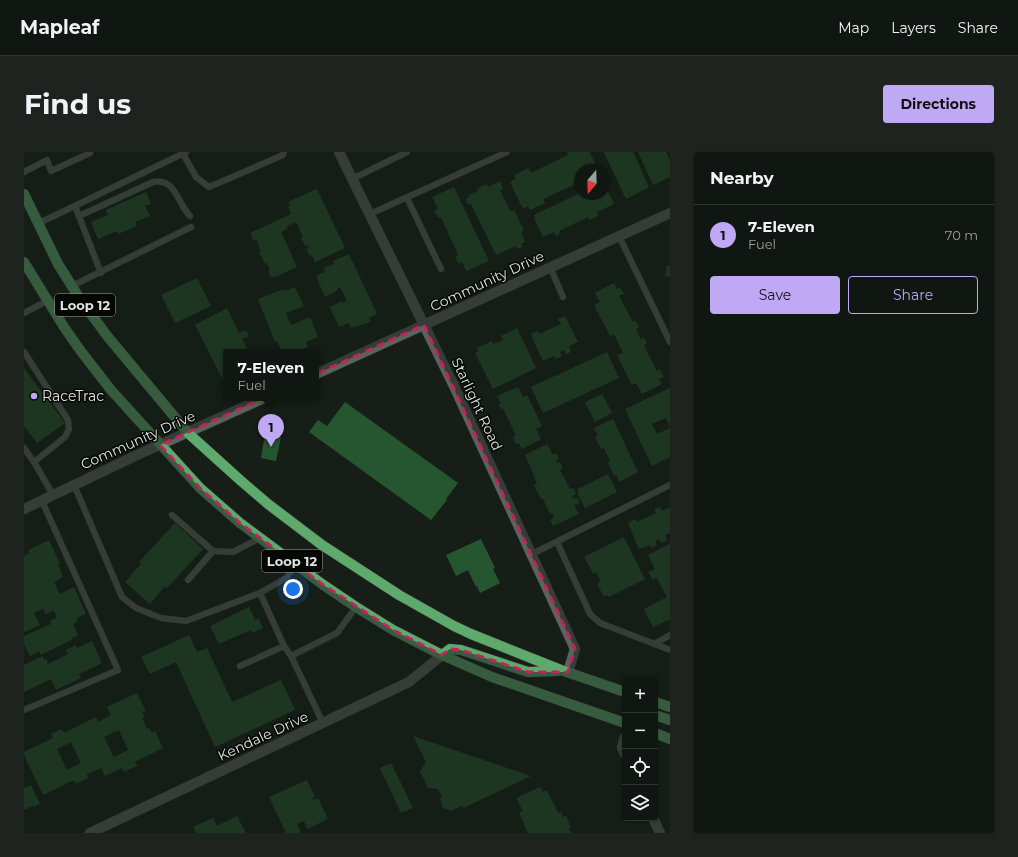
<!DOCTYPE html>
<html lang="en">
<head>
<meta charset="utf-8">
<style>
	body { margin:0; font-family:Montserrat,sans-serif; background:#1e231f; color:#f1f3f6 }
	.controls { position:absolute; right:12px; bottom:12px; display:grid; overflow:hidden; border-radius:4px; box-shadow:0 1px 3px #0004 }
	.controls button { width:36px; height:36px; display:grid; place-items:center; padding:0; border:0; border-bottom:1px solid #303531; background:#101611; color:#f1f3f6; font:20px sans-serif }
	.compass { position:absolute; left:550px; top:12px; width:36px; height:36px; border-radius:50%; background:#101611; box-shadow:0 1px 3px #0004; rotate:199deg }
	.you { position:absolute; left:269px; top:437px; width:14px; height:14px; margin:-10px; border:3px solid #fff; border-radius:50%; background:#1a73e8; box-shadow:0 0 0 6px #1a73e833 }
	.badge { display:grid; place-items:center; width:26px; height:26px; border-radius:50%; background:#bfa8f4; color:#111; font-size:13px; font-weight:700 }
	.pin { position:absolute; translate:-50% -33px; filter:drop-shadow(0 1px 2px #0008) }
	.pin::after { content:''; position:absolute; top:21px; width:14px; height:12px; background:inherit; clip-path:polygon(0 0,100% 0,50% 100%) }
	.popup { position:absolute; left:199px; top:197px; width:96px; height:52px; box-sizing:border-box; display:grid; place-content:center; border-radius:4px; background:#101611; filter:drop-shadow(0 1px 3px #0005); font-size:13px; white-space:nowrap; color:#9c9f9f }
	.popup b { font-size:15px; color:#f1f3f6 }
	.popup::after { content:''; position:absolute; left:50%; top:100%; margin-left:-8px; border:8px solid transparent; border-top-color:#101611 }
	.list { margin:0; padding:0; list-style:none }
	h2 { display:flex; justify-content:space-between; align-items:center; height:52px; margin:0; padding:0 16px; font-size:17px }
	h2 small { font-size:13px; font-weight:400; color:#9c9f9f }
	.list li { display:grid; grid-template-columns:26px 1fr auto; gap:12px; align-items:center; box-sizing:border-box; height:60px; padding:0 16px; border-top:1px solid #303531 }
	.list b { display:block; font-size:15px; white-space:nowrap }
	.list p { margin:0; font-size:13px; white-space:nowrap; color:#9c9f9f }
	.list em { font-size:13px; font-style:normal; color:#9c9f9f }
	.actions { display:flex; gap:8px; padding:12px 16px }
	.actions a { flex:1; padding:9px 0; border:1px solid #bfa8f4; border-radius:4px; text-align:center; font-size:14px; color:#bfa8f4 }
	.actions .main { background:#bfa8f4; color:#111 }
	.icon { flex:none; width:22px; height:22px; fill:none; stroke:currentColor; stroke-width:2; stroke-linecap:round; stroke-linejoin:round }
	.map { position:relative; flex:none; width:646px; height:681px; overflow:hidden; border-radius:4px }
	header { display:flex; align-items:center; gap:24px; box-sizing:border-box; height:56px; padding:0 20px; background:#101611; border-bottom:1px solid #303531 }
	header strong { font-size:19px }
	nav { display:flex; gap:22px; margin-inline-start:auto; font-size:14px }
	.intro { display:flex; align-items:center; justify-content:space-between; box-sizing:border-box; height:96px; padding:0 24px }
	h1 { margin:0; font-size:28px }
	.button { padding:10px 18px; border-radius:4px; background:#bfa8f4; color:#111; font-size:14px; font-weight:700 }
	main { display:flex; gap:24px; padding:0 24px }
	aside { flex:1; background:#101611; border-radius:4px; box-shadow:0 1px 3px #0004 }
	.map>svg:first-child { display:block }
	.building { fill:#26562f; fill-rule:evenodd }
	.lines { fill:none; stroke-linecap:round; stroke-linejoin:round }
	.service-casing { stroke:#333834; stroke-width:7 }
	.minor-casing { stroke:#333834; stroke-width:11 }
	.tertiary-casing { stroke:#333834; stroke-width:11 }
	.primary-casing { stroke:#333834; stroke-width:11 }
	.service { stroke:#5b645c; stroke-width:6 }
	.minor { stroke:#5b645c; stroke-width:10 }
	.tertiary { stroke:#5b645c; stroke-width:10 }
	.primary { stroke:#5ea96c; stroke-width:10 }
	.marked { fill:none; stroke:#c32262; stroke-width:3; stroke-dasharray:8 5; stroke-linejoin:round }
	.poi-dot { fill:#bfa8f4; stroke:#050705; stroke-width:1.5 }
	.labels { text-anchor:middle; stroke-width:3; stroke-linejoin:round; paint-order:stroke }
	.shield { fill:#050705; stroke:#9ea29e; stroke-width:1 }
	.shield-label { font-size:13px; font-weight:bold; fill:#dfe4e0 }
	.street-label { font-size:14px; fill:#dfe4e0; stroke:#050705 }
	.poi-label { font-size:14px; fill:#dfe4e0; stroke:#050705; text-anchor:start }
</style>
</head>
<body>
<header>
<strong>Mapleaf</strong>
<nav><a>Map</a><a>Layers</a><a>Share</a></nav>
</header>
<div class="intro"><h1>Find us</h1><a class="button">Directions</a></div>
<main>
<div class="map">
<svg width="646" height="681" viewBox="0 0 646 681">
	<rect width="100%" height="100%" fill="#161e17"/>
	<g class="building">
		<path d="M543 0H566L574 18H556V30L519 47 521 51 506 58 504 54 499 57 486 30 492 27 490 23 505 16 507 21 544 3Z"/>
		<path d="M580 0H609L625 35 602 47Z"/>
		<path d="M614 0H642L646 9V25L629 33Z"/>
		<path d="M476 29 479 37 476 38 487 60 490 58 500 78 497 80 501 90 497 92 499 95 493 97 492 94 472 103 447 52 444 53 442 47 445 46 444 43 454 39 453 37 463 32 464 35Z"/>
		<path d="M580 31 590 52 573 60 574 64 565 68 564 65 535 79 536 82 532 84 530 80 519 85 510 66H512L510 63 556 41V42H580Z"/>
		<path d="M430 35 465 109 442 119 438 110 435 112 431 105 434 103 417 65 414 66 410 59 414 57 408 45Z"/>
		<path d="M293 37 321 96 291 110 288 103 286 104 282 97 285 96 283 93 281 94 277 86 279 85 273 71 271 72V70L263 74 264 76 257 80 273 115 249 126 248 124 247 125 244 119 246 118 243 111 241 112 235 100 237 99 232 87 230 89 226 81 267 62 264 55 266 54 264 50Z"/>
		<path d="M122 40 127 52 121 54 126 64 111 70 113 74 94 82 93 79 74 87 67 70 84 63 82 58Z"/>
		<path d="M325 102 353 162 345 166 346 170 327 176 325 171 315 175 306 155 318 149V151L323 149 316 135 313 137 314 138 301 145 292 124 301 120 300 116 310 112 309 109Z"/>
		<path d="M643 113 646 114V125L641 124Z"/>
		<path d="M173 126 187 154 151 171 137 143Z"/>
		<path d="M590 131 593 137 596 135 600 142 595 144 609 170 612 169 615 175 612 177 617 187 620 185 623 191 620 193 633 219 636 217 640 225 635 227 638 232 618 242 612 231 608 233 593 203 599 201 590 182 586 184 570 153 576 150 571 141Z"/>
		<path d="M271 135 280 154 262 161 267 173 286 165 294 185 282 190 284 195 277 198 278 200H258L253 189 251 190 234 147 260 137 261 139Z"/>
		<path d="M203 156 215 181 222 178 225 184 218 187 225 200H202V234L171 173Z"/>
		<path d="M541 164 554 190 545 194 547 200 542 202 540 198 536 200 538 204 532 207 530 204 519 209 508 186 509 185 507 182 514 179 515 182 537 172 534 167Z"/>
		<path d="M493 176 512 216 469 237 451 201 454 200 453 196 468 189 469 192 479 188 477 184Z"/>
		<path d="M583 200 595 226 519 261 507 235Z"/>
		<path d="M0 216 41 271 13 291 0 274Z"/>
		<path d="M494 235 499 245 503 243 518 274 512 277 517 287 498 297 495 291 492 292 489 285 492 284 479 256 477 257 474 252 477 251 473 244Z"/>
		<path d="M646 236V275L642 266 628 272 633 282 646 276V305L628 314 601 257Z"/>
		<path d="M578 242 588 261 571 270 561 250Z"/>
		<path d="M321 250 434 331 422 347 423 348 407 368 285 280 294 268 303 274Z"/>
		<path d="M589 267 614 320 595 330 592 323 590 324 584 311 586 309 580 296 577 297 571 285 574 284 570 276Z"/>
		<path d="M241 282 257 285 252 309 237 306Z"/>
		<path d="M523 292 529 303 532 301 535 307 532 309 533 311 536 310 539 316 536 318 546 337 549 336 552 342 548 344 550 347 553 345 556 351 550 353 555 362 529 374 526 368 530 366 528 361 526 362 519 347H517L510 333 513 331 501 303Z"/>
		<path d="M584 322 593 340 561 356 553 341H555L553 337Z"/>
		<path d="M636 355 638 359 646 355V381L641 383 643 388 637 391 635 387 631 389 633 393 627 396 626 393 615 397 604 371 612 367 613 370 632 361 630 357Z"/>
		<path d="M151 371 179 397 143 436 141 434 126 452 101 430 117 412 115 410Z"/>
		<path d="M600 385 621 427 585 445 583 443 580 445 573 432 577 430 572 420 569 422 560 405Z"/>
		<path d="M457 387 471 416 469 417 476 431 456 441 453 434 452 435 444 418 432 424 422 403Z"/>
		<path d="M25 388 36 412 34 413 39 425 30 430 36 442 50 435 62 462 53 466 54 469 49 472 54 483 48 486 49 487 17 503 15 499 6 504 0 492V484L27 472 26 469 33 466 30 459 22 462 19 457 10 461 16 473 0 480V404L6 401 4 398Z"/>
		<path d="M646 392V467L629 475 620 457 643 445 633 426 629 428 624 420 631 417 624 403Z"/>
		<path d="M225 455 231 468 235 467 239 476 228 481 227 478 195 492 186 474Z"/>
		<path d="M165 483 173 500 183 496 208 550 257 528 271 558 191 595 152 510 126 522 117 505Z"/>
		<path d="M68 489 78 511 55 522 57 526 32 538 27 527 0 540V513L19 504 20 508 22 507 24 512 44 502 42 498 52 493 53 496Z"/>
		<path d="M113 541 122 559 118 560 121 565 118 566 123 577 125 576 128 581 131 579 139 596 111 610 113 614 100 620 98 616 81 624 77 616 63 622 64 626 52 632 50 628 19 643 0 603V600L29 586 27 582 38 577 40 581 72 565 74 570 87 563 83 555ZM95 578 104 598 90 605 80 585ZM47 590 57 611 43 618 33 597Z"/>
		<path d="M389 584 507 624 439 656 438 654 427 659 419 656 416 647 418 644 414 637 404 636 396 619 402 610Z"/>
		<path d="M367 611 389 656 377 661 356 616Z"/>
		<path d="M283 628 291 645 288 646 289 648 294 646 304 667 283 677 280 669 273 672 277 681H262L245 645Z"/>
		<path d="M7 633 16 652 10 655 9 654 0 658V636Z"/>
		<path d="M516 635 519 640 523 638 534 661 537 660 539 665 542 664 547 675 545 677 547 681H504L495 661 499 659 492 646Z"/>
		<path d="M213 664 222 681H172L169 675 189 666 193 674Z"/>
	</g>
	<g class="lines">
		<g class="service-casing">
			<g id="service">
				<path d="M158 0 172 25 185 35 259 3 260 0"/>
				<path d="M0 20 23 8 27 19 66 1V0"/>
				<path d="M328 27 383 0"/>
				<path d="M383 46 417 117"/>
				<path d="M51 54 77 121"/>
				<path d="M346 62 483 0"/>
				<path d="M55 64 129 30C152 26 153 51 166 64"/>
				<path d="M14 71 30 64 162 0"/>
				<path d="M595 84 646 190"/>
				<path d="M526 115 539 145"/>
				<path d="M48 134 167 75"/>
				<path d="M0 161 23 149"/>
				<path d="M0 200 44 268 45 277 41 285 10 310"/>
				<path d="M0 296 10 310 29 343"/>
				<path d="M50 333 98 445 112 456 137 466 162 469 236 441 260 494 267 504 299 571"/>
				<path d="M148 363 189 399 164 428"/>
				<path d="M533 390 566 462 576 471 646 498"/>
				<path d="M189 399 209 400 236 386"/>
				<path d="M508 402 646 333"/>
				<path d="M236 441 262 426 272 412"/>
				<path d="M630 492 646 483"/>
				<path d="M267 504 313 481 332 455"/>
				<path d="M216 514 260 494"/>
				<path d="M0 558 94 518 18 349"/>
			</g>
		</g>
		<g class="minor-casing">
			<g id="minor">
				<path d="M315 0 430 234 551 497 544 520"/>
				<path d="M601 585 598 595 601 602"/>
				<path d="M629 666 636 681"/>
				<path d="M66 681 385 530 418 503"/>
			</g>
		</g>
		<g class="tertiary-casing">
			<g id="tertiary">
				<path d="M292 222 646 61"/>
				<path d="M0 357 111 304 240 246"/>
			</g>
		</g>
		<g class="primary-casing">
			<g id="primary">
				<path d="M0 42 34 112 56 147 84 185 164 281 216 328 244 352 298 393 375 443 430 474 447 482 537 518 601 540"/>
				<path d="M0 110 40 175 56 198 87 238 176 336 216 371 298 432 332 455 369 478 418 503 468 525 601 571"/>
				<path d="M418 503 426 497 437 498 504 520 534 519"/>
				<path d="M631 550 646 555"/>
				<path d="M631 563 646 568"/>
				<path d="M631 581 646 587"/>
			</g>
		</g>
		<use href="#service" class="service"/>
		<use href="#minor" class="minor"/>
		<use href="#tertiary" class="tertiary"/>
		<use href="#primary" class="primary"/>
	</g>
	<path d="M0 0H646V681H0ZM400 173 551 497 544 520H504L437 498 426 497 418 503 369 478 298 432 216 371 176 336 136 293Z" fill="#161e17" fill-opacity=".55" fill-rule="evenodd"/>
	<path class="marked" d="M400 173 551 497 544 520H504L437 498 426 497 418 503 369 478 298 432 216 371 176 336 136 293Z"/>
	<circle class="poi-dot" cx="10" cy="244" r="4"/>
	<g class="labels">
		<g class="shield">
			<rect x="31" y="142" width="60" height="22" rx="3"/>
			<rect x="238" y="398" width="60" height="22" rx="3"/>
		</g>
		<g class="shield-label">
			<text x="61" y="158">Loop 12</text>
			<text x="268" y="414">Loop 12</text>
		</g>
		<g class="street-label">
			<text transform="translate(463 129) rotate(-25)" y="5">Community Drive</text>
			<text transform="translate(453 252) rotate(65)" y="5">Starlight Road</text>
			<text transform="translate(114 288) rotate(-24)" y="5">Community Drive</text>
			<text transform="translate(239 584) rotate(-25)" y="5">Kendale Drive</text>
		</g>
		<g class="poi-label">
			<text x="18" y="249">RaceTrac</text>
		</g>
	</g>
</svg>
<div class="controls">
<button>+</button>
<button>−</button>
<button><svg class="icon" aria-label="locate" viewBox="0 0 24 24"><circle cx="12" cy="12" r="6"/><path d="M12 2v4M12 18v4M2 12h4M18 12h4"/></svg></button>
<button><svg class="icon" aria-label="layers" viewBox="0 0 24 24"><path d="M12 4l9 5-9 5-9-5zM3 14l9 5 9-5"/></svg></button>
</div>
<svg class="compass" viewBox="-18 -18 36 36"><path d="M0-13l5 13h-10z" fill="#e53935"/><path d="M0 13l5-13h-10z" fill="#9c9f9f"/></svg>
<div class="you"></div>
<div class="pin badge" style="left:247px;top:295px">1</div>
<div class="popup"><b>7-Eleven</b>Fuel</div>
</div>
<aside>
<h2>Nearby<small></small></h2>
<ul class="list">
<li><span class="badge">1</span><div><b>7-Eleven</b><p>Fuel</p></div><em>70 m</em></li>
</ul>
<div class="actions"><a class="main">Save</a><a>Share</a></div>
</aside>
</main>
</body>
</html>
